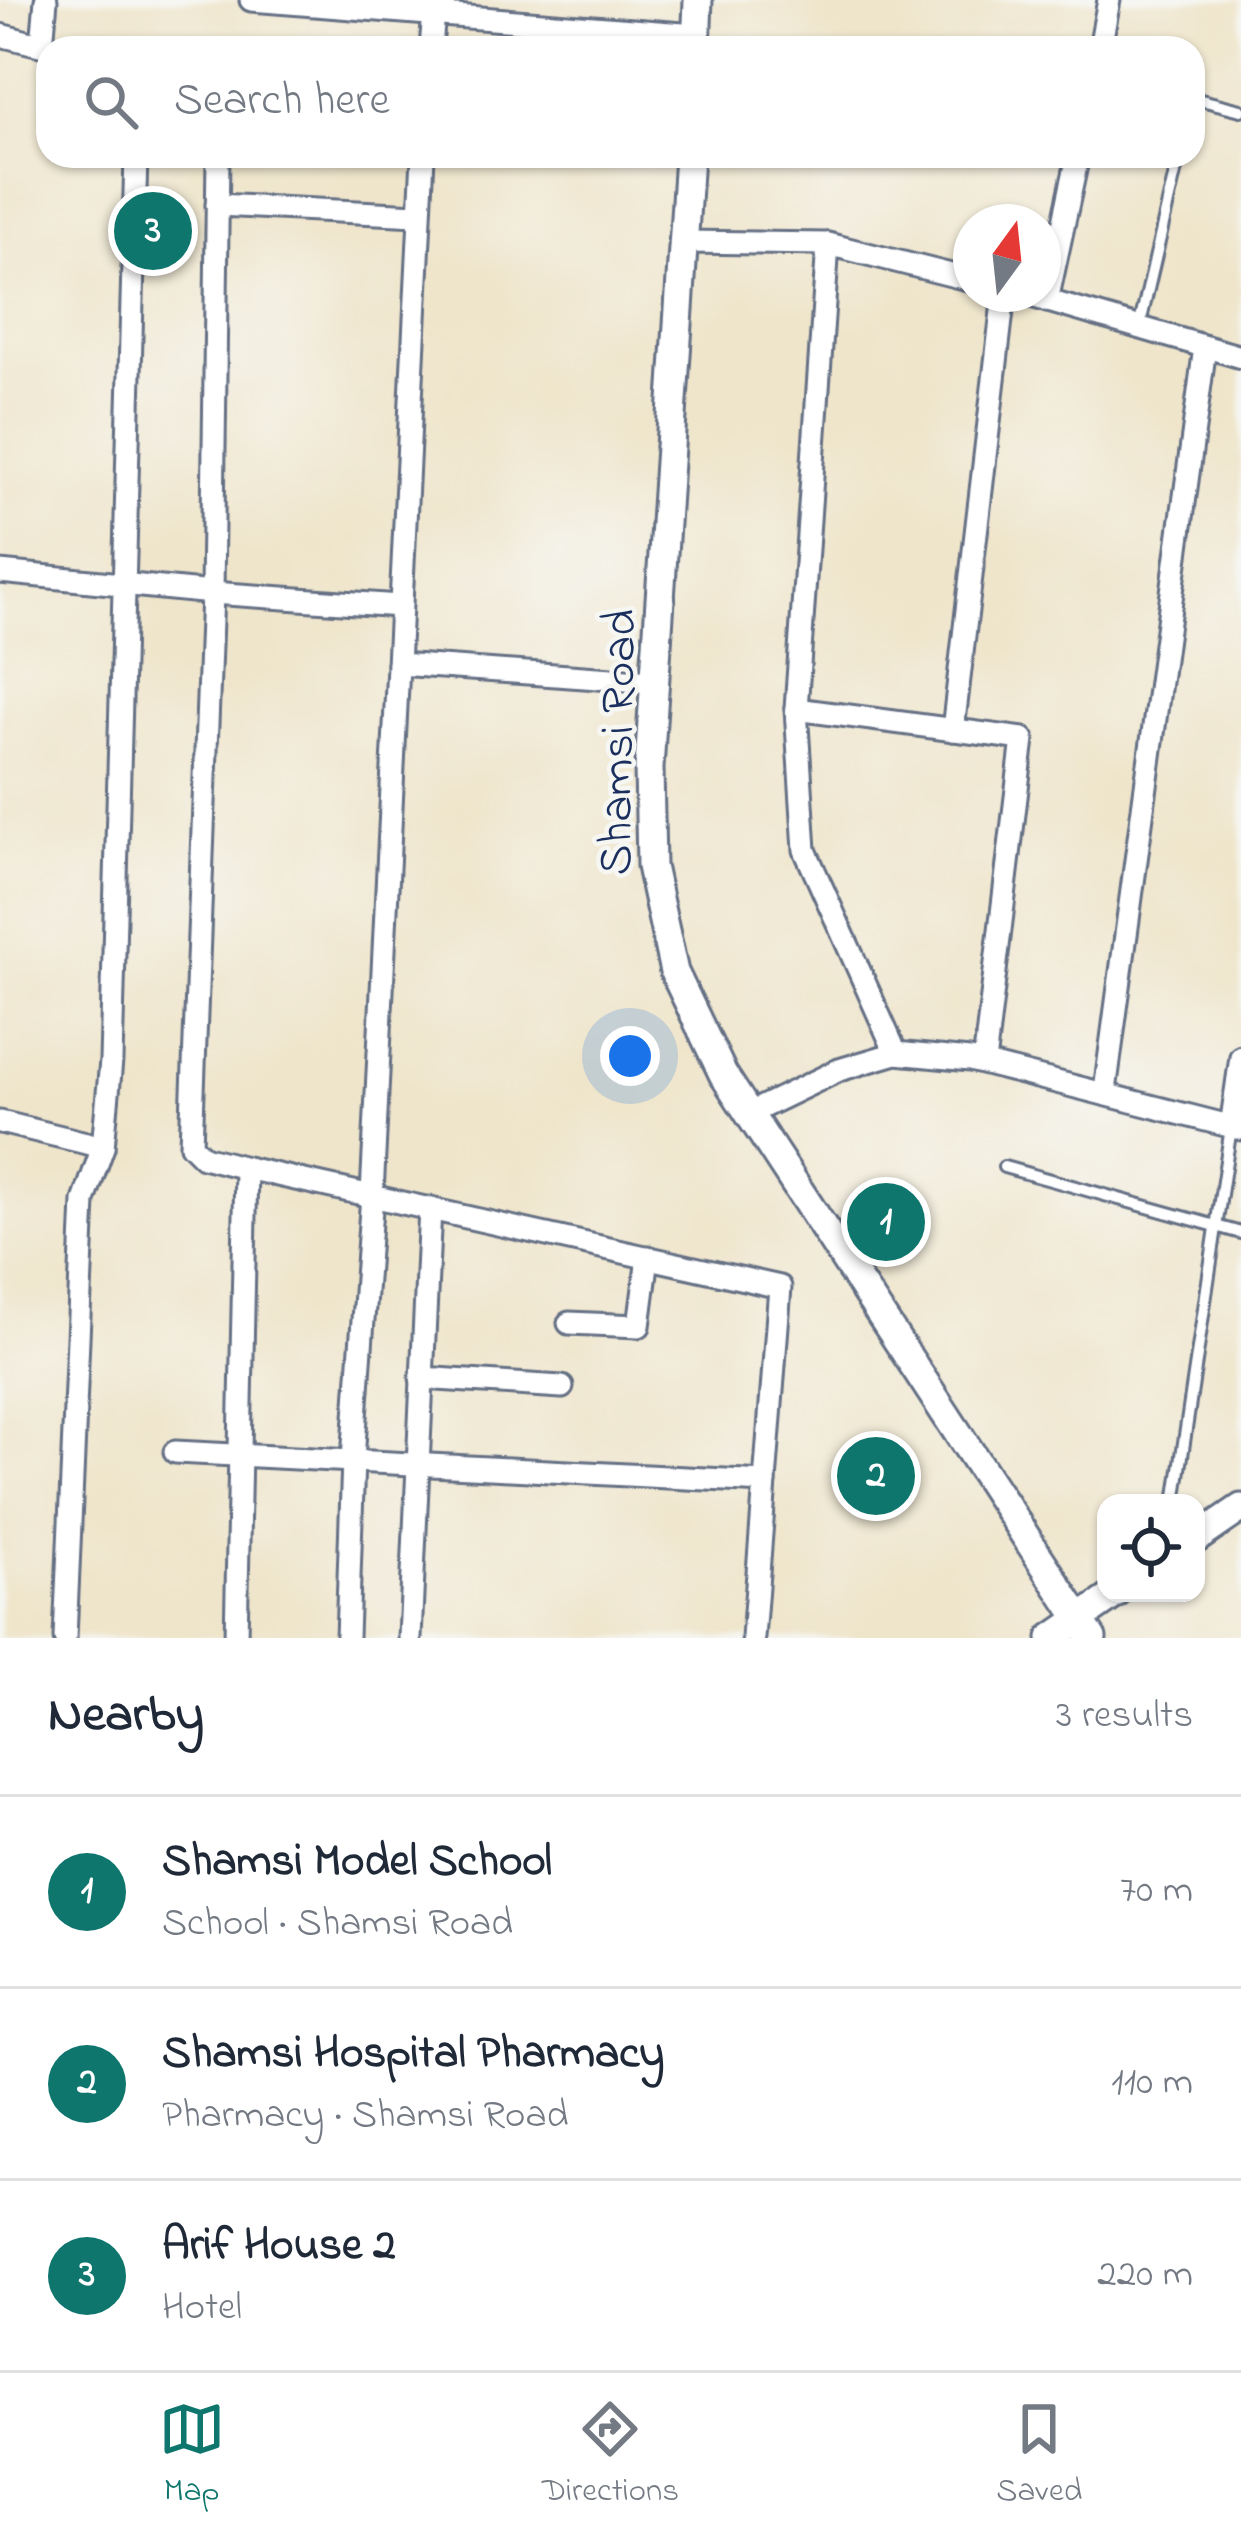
<!DOCTYPE html>
<html lang="en">
<head>
<meta charset="utf-8">
<style>
	body { margin:0; font-family:"Indie Flower",sans-serif; background:#f6f6f7; color:#1f2937 }
	.controls { position:absolute; right:36px; bottom:36px; display:grid; overflow:hidden; border-radius:24px; box-shadow:0 3px 9px #0004 }
	.controls button { width:108px; height:108px; display:grid; place-items:center; padding:0; border:0; border-bottom:3px solid #e0e1e3; background:#fff; color:#1f2937; font:60px sans-serif }
	.compass { position:absolute; left:953px; top:204px; width:108px; height:108px; border-radius:50%; background:#fff; box-shadow:0 3px 9px #0004; rotate:15deg }
	.you { position:absolute; left:630px; top:1056px; width:42px; height:42px; margin:-30px; border:9px solid #fff; border-radius:50%; background:#1a73e8; box-shadow:0 0 0 18px #1a73e833 }
	.badge { display:grid; place-items:center; width:78px; height:78px; border-radius:50%; background:#0f766e; color:#fff; font-size:39px; font-weight:700 }
	.pin { position:absolute; translate:-50% -50%; border:6px solid #fff; box-shadow:0 3px 12px #0006 }
	.list { margin:0; padding:0; list-style:none }
	h2 { display:flex; justify-content:space-between; align-items:center; height:156px; margin:0; padding:0 48px; font-size:51px }
	h2 small { font-size:39px; font-weight:400; color:#747a83 }
	.list li { display:grid; grid-template-columns:78px 1fr auto; gap:36px; align-items:center; box-sizing:border-box; height:192px; padding:0 48px; border-top:3px solid #e0e1e3 }
	.list b { display:block; font-size:45px; white-space:nowrap }
	.list p { margin:0; font-size:39px; white-space:nowrap; color:#747a83 }
	.list em { font-size:39px; font-style:normal; color:#747a83 }
	.icon { flex:none; width:66px; height:66px; fill:none; stroke:currentColor; stroke-width:2; stroke-linecap:round; stroke-linejoin:round }
	.map { position:relative; flex:none; width:1241px; height:1638px; overflow:hidden }
	.search { position:absolute; background:#fff; box-shadow:0 3px 9px #0004; left:36px; right:36px; top:36px; height:132px; display:flex; align-items:center; gap:30px; box-sizing:border-box; padding:0 42px; border-radius:36px; color:#747a83; font-size:45px }
	.sheet { height:732px; background:#fff }
	nav { display:flex; justify-content:space-around; align-items:center; box-sizing:border-box; height:168px; border-top:3px solid #e0e1e3; background:#fff; font-size:33px; color:#747a83 }
	nav a { display:grid; justify-items:center; gap:6px }
	nav .on { color:#0f766e }
	.map>svg:first-child { display:block }
	.lines { fill:none; stroke-linecap:round; stroke-linejoin:round }
	.service-casing { stroke:#656f84; stroke-width:16 }
	.minor-casing { stroke:#656f84; stroke-width:27 }
	.tertiary-casing { stroke:#656f84; stroke-width:33 }
	.service { stroke:#fff; stroke-width:10 }
	.minor { stroke:#fff; stroke-width:21 }
	.tertiary { stroke:#fff; stroke-width:27 }
	.labels { text-anchor:middle; stroke-width:9; stroke-linejoin:round; paint-order:stroke }
	.street-label { font-size:48px; fill:#1b2f5e; stroke:#f6f6f2 }
</style>
</head>
<body>
<div class="map">
<svg width="1241" height="1638" viewBox="0 0 1241 1638">
	<rect width="100%" height="100%" fill="#f6f6f2"/>
	<filter id="ink" filterUnits="userSpaceOnUse"><feTurbulence type="fractalNoise" baseFrequency=".00833" numOctaves="2"/><feDisplacementMap in="SourceGraphic" scale="24" xChannelSelector="R" yChannelSelector="G"/><feConvolveMatrix kernelMatrix="1 2 1 2 8 2 1 2 1" color-interpolation-filters="sRGB"/></filter>
	<filter id="wash" filterUnits="userSpaceOnUse"><feTurbulence type="fractalNoise" baseFrequency=".004" numOctaves="4" result="noise"/><feDisplacementMap in="SourceGraphic" scale="48" xChannelSelector="R" yChannelSelector="G"/><feGaussianBlur stdDeviation="2.7" result="paint"/><feColorMatrix in="noise" values="0 0 0 0 0 0 0 0 0 0 0 0 0 0 0 0 0 1.4 0 .05"/><feComposite in="paint" operator="in"/></filter>
	<g filter="url(#wash)">
		<rect width="100%" height="100%" fill="#efe5cb"/>
	</g>
	<g filter="url(#ink)">
		<g class="lines">
			<g class="service-casing">
				<g id="service">
					<path d="M1193 98 1241 110"/>
					<path d="M1139 328 1179 156"/>
					<path d="M1004 1167 1241 1233"/>
					<path d="M1175 1503 1231 1127"/>
				</g>
			</g>
			<g class="minor-casing">
				<g id="minor">
					<path d="M251 0 696 35"/>
					<path d="M0 35 52 48"/>
					<path d="M42 45 46 0"/>
					<path d="M431 48 435 0"/>
					<path d="M1100 48 1109 0"/>
					<path d="M218 156 212 593 191 1145 203 1157 246 1168 780 1287 753 1638"/>
					<path d="M217 205 418 215"/>
					<path d="M684 242 828 244 971 280"/>
					<path d="M828 244 796 709 805 850 896 1053"/>
					<path d="M1024 294 1241 357"/>
					<path d="M1047 301 1078 156"/>
					<path d="M0 572 212 593 400 606"/>
					<path d="M398 664 655 682"/>
					<path d="M796 709 1023 739 984 1063"/>
					<path d="M953 730 1004 294"/>
					<path d="M1105 1091 1205 347"/>
					<path d="M748 1114 839 1070 896 1053 970 1060 1241 1129"/>
					<path d="M0 1122 103 1147"/>
					<path d="M1231 1127 1241 1057"/>
					<path d="M569 1323 639 1326 648 1257"/>
					<path d="M421 1378 562 1387"/>
					<path d="M175 1452 765 1482"/>
					<path d="M65 1638 84 1201 103 1147 111 1061 136 156"/>
					<path d="M236 1638 246 1168"/>
					<path d="M347 1638 353 1459 372 1195 423 156"/>
					<path d="M410 1638 430 1208"/>
				</g>
			</g>
			<g class="tertiary-casing">
				<g id="tertiary">
					<path d="M696 48 698 0"/>
					<path d="M689 156 649 768 651 866 674 972 723 1074 1092 1638"/>
					<path d="M1196 1539 1241 1508"/>
					<path d="M1052 1638 1117 1593"/>
				</g>
			</g>
			<use href="#service" class="service"/>
			<use href="#minor" class="minor"/>
			<use href="#tertiary" class="tertiary"/>
		</g>
	</g>
	<g class="labels">
		<g class="street-label">
			<text transform="translate(615 742) rotate(-89)" y="17">Shamsi Road</text>
		</g>
	</g>
</svg>
<div class="controls">
<button><svg class="icon" aria-label="locate" viewBox="0 0 24 24"><circle cx="12" cy="12" r="6"/><path d="M12 2v4M12 18v4M2 12h4M18 12h4"/></svg></button>
</div>
<svg class="compass" viewBox="-18 -18 36 36"><path d="M0-13l5 13h-10z" fill="#e53935"/><path d="M0 13l5-13h-10z" fill="#747a83"/></svg>
<div class="you"></div>
<div class="pin badge" style="left:886px;top:1222px">1</div>
<div class="pin badge" style="left:876px;top:1476px">2</div>
<div class="pin badge" style="left:153px;top:231px">3</div>
<div class="search"><svg class="icon" aria-label="search" viewBox="0 0 24 24"><circle cx="10" cy="10" r="6"/><path d="M15 15l6 6"/></svg>Search here</div>
</div>
<section class="sheet">
<h2>Nearby<small>3 results</small></h2>
<ul class="list">
<li><span class="badge">1</span><div><b>Shamsi Model School</b><p>School · Shamsi Road</p></div><em>70 m</em></li>
<li><span class="badge">2</span><div><b>Shamsi Hospital Pharmacy</b><p>Pharmacy · Shamsi Road</p></div><em>110 m</em></li>
<li><span class="badge">3</span><div><b>Arif House 2</b><p>Hotel</p></div><em>220 m</em></li>
</ul>
</section>
<nav>
<a class="on"><svg class="icon" aria-label="map" viewBox="0 0 24 24"><path d="M3 6l6-2 6 2 6-2v14l-6 2-6-2-6 2zM9 4v14M15 6v14"/></svg>Map</a>
<a><svg class="icon" aria-label="directions" viewBox="0 0 24 24"><path d="M12 3l9 9-9 9-9-9zM9 14v-3h6M13 9l2 2-2 2"/></svg>Directions</a>
<a><svg class="icon" aria-label="saved" viewBox="0 0 24 24"><path d="M7 4h10v16l-5-4-5 4z"/></svg>Saved</a>
</nav>
</body>
</html>
